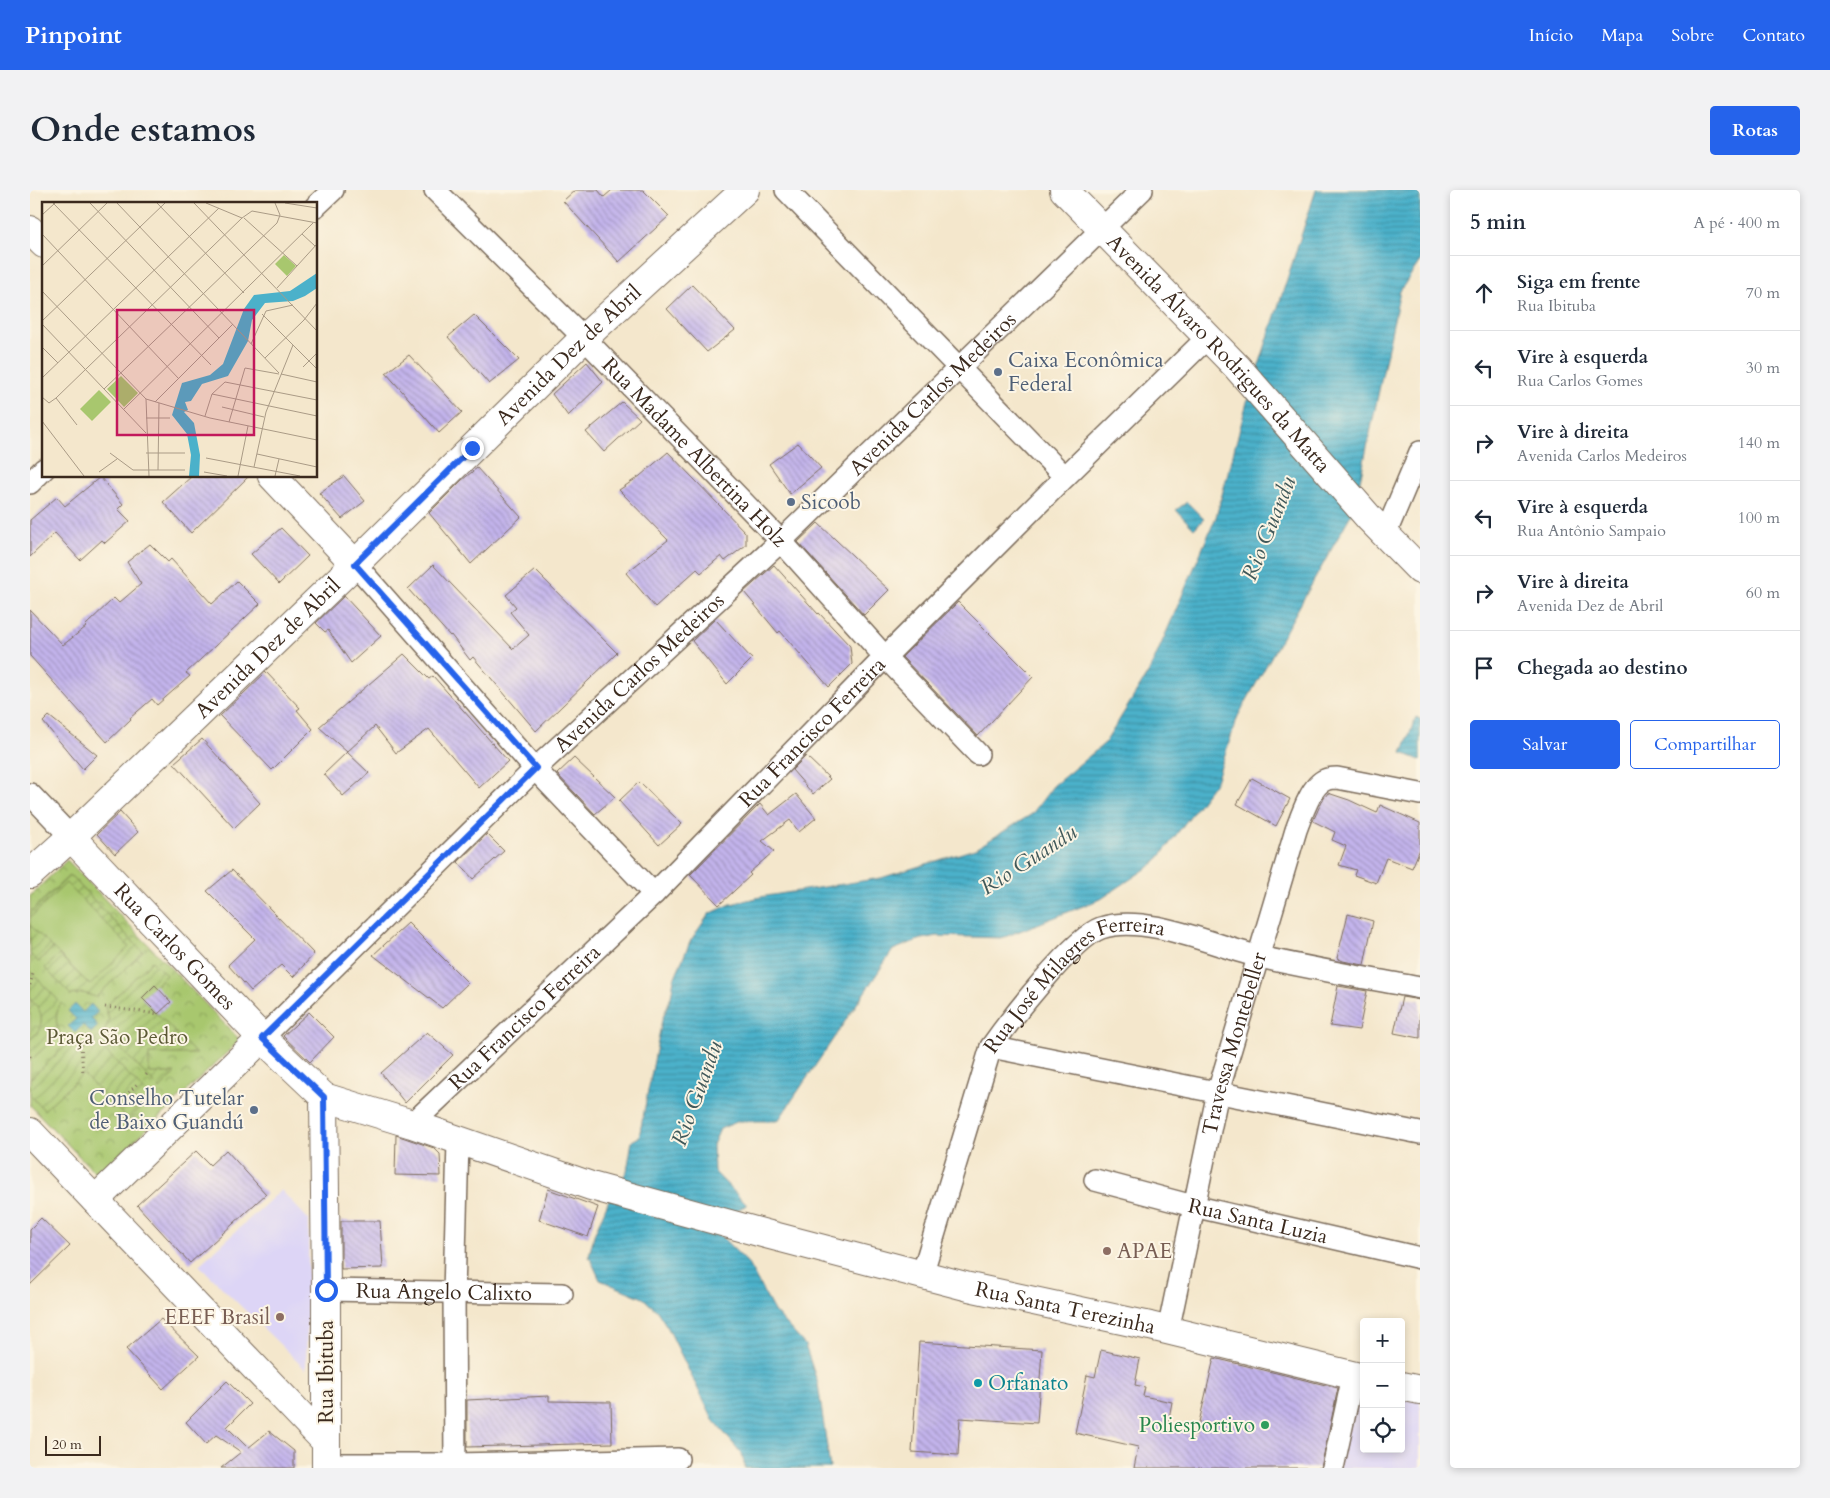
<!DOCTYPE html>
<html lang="pt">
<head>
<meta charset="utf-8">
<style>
	body { margin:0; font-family:Cardo,serif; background:#f2f2f3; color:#1f2937 }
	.controls { position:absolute; right:15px; bottom:15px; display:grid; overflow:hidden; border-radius:5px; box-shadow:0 2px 8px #0003 }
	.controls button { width:45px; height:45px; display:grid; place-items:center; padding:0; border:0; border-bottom:1px solid #e0e1e3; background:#fff; color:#1f2937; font:25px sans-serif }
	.scale { position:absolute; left:15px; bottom:12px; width:56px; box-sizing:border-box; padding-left:5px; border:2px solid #3b2a1e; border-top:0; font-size:14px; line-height:18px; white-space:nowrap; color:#3b2a1e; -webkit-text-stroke:4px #fcf5e5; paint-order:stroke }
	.stop { position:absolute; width:15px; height:15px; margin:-11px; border:4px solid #2563eb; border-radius:50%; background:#fff }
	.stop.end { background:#2563eb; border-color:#fff; box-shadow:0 1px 5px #0008 }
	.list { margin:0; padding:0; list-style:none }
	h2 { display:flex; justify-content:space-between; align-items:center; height:65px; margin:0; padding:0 20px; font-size:21px }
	h2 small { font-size:16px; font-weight:400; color:#747a83 }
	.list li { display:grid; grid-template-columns:32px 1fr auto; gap:15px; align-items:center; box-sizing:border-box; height:75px; padding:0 20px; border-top:1px solid #e0e1e3 }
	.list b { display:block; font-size:19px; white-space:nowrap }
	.list p { margin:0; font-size:16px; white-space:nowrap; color:#747a83 }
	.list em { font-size:16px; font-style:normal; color:#747a83 }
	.actions { display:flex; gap:10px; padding:15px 20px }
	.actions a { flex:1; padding:11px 0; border:1px solid #2563eb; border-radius:5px; text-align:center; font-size:18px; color:#2563eb }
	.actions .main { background:#2563eb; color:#fff }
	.icon { flex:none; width:28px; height:28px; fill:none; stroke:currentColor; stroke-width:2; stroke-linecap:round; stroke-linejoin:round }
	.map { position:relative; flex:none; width:1390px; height:1278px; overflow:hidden; border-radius:5px }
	header { display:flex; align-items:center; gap:30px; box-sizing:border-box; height:70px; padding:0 25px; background:#2563eb; color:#fff }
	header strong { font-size:24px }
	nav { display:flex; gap:28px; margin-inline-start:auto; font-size:18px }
	.intro { display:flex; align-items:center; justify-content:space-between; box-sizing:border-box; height:120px; padding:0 30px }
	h1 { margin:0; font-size:35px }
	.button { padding:12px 22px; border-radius:5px; background:#2563eb; color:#fff; font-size:18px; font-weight:700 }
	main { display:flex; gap:30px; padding:0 30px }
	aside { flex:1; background:#fff; border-radius:5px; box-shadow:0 2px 8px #0003 }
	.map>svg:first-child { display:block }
	.built { fill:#ddd5f6 }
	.park { fill:url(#park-crowns); stroke:#727846 }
	.garden { fill:url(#garden-furrows); stroke:#727846 }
	.pitch { fill:#a8c76e; stroke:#727846 }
	.water { fill:url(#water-rules); stroke:#436e74 }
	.building { fill:url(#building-back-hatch) }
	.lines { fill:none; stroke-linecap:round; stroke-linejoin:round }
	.minor-casing { stroke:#7c6c5b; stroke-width:24 }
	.tertiary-casing { stroke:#7c6c5b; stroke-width:30 }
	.path { stroke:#7c6c5b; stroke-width:3; stroke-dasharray:1 4; stroke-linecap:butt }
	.minor { stroke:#fff; stroke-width:21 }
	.tertiary { stroke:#fff; stroke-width:28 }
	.route { stroke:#2563eb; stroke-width:6 }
	.service-dot { fill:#5c6f8a; stroke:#fcf5e5; stroke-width:2 }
	.education-dot { fill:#8d6e63; stroke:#fcf5e5; stroke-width:2 }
	.culture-dot { fill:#0f9aa8; stroke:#fcf5e5; stroke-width:2 }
	.leisure-dot { fill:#2e9e5b; stroke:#fcf5e5; stroke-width:2 }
	.labels { text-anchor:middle; stroke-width:4; stroke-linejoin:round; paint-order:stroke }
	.street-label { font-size:21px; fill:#3b2a1e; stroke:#fcf5e5 }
	.service-label { font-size:21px; fill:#4e5e75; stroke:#fcf5e5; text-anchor:start }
	.park-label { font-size:21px; fill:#5c5936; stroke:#fcf5e5 }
	.education-label { font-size:21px; fill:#785e54; stroke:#fcf5e5; text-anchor:start }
	.culture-label { font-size:21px; fill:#0d838f; stroke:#fcf5e5; text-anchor:start }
	.leisure-label { font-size:21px; fill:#27864d; stroke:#fcf5e5; text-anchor:end }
	.water-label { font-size:22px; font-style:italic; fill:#41595a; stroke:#fcf5e5 }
	.inset-road { fill:none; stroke:#aa9b86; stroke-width:1 }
	.view { fill:#c2185b; fill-opacity:0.15; stroke:#c2185b; stroke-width:2.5 }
	.inset-edge { fill:none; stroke:#3b2a1e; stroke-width:2.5 }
</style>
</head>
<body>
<header>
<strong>Pinpoint</strong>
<nav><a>Início</a><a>Mapa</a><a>Sobre</a><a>Contato</a></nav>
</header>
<div class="intro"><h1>Onde estamos</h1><a class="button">Rotas</a></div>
<main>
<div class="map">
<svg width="1390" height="1278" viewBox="0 0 1390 1278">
	<defs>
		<pattern id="park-crowns" width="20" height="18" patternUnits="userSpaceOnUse" patternTransform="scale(1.25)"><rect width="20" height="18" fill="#a8c76e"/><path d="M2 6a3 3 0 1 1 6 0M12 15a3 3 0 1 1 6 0" fill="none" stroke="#8aa25a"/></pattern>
		<pattern id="garden-furrows" width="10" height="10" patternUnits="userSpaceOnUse" patternTransform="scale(1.25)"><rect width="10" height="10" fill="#a8c76e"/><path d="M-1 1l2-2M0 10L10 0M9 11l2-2" fill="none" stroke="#8aa25a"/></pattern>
		<pattern id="water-rules" width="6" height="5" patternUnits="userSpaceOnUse" patternTransform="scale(1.25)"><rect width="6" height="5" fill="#4bb1ca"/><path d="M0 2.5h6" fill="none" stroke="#4090a3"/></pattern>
		<pattern id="building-back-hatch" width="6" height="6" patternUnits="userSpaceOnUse" patternTransform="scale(1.25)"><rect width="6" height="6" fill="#c3b4ec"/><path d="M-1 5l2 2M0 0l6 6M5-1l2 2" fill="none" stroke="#a093bf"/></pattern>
	</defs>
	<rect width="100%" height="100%" fill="#fcf5e5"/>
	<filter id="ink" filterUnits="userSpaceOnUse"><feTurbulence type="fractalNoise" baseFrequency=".02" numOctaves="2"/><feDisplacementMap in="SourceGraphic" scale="10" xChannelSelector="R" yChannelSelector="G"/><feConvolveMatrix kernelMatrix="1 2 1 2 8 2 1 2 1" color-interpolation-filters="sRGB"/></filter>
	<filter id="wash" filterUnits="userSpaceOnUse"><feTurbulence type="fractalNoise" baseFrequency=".0096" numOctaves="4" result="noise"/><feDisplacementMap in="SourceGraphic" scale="20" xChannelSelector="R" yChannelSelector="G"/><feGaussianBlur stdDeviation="1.12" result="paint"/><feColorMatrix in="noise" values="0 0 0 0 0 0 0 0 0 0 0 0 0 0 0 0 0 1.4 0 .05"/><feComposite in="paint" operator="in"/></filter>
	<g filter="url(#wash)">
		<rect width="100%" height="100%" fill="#f4e7cc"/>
		<g class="built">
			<path d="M251 1000 279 1030 276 1180 169 1075Z"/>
			<path d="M1323 1199 1334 1201V1259H1371V1208L1390 1211V1278H1308Z"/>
		</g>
		<path class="park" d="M37 670 210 850 68 986 0 915V706Z"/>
		<g class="garden">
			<path d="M40 685 113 762 66 807 53 803 41 805 15 778 29 765 60 795 36 694 0 728V722Z"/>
			<path d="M0 735 23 758 8 772 0 764Z"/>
			<path d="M122 771 136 785 112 808 166 864H119V883H145L130 899 74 842 79 830 75 817Z"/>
			<path d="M0 781 31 813C25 824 25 832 30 843L0 871V849C15 839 15 819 0 810Z"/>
			<path d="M66 851 121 908 98 930 53 884 14 920 0 905V889L40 852 51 855Z"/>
		</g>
		<path class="pitch" d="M36 693 99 757 60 795 0 735V728Z"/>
		<g class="water">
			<path d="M1286 0H1390V71L1370 101 1324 319 1208 526 1186 591 1126 672 1071 709 972 748 906 746 888 750 863 760 748 931H709L690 939 683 955 684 981 717 1015 679 1034 717 1072 744 1121 775 1155 788 1194 800 1278H715L712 1264 683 1230 638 1138 627 1121 613 1108 570 1090 559 1066 564 1045 581 1005 597 981 602 951 609 947 632 830 641 807 644 789 661 750 679 724 701 714 730 707 851 688 945 659 1002 624 1023 596 1075 553 1120 480 1186 327 1217 212Z"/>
			<path d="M1157 312 1174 329 1164 339 1146 320Z"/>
			<path d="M1386 527 1390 529V570L1372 563Z"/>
			<path d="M45 814 53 822 61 814 68 822 61 828 68 836 61 843 53 835 45 843 38 836 46 829 38 821Z"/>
		</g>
		<g id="blocks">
			<g class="building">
				<path d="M545 0H568L574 7 582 0H613L639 26 589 72 533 11Z"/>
				<path d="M662 95 705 140 677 162 637 119Z"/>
				<path d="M444 125 489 170 459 194 418 147Z"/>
				<path d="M379 165 432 222 409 243 356 183Z"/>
				<path d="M557 172 573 192 538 226 522 204Z"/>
				<path d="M592 212 610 229 574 262 556 242Z"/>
				<path d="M768 253 791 278 760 304 739 274Z"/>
				<path d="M638 262 716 343V355L695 371 691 366 671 383 667 379 625 417 596 383 638 350 589 300 610 286Z"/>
				<path d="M447 278 491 327 441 374 399 323 432 290Z"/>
				<path d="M162 286H219L161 343 133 312Z"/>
				<path d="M314 286 335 311 312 329 289 303Z"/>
				<path d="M70 287 93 314 88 319 100 331 75 353 72 350 50 370 25 343 0 367V330L27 307 35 316Z"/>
				<path d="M788 333 859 400 834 425 768 352Z"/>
				<path d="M251 338 278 366 249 394 221 364Z"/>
				<path d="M120 354 138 372 141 369 182 414 207 391 230 414 156 483 160 486 127 515 122 509 100 528 101 529 77 552 0 466V420L33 455 56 437 55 436 84 408 89 413 111 394 97 372Z"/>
				<path d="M403 375 483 459 499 445 480 422 486 417 476 405 505 380 587 463 506 541 443 467 440 470 421 445 420 446 378 399Z"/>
				<path d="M744 375 788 424 789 423 820 456 822 474 799 497 750 441 748 443 714 402Z"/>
				<path d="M314 406 351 446 321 473 298 440 295 442 286 433Z"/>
				<path d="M928 412 1003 487 948 546 872 467Z"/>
				<path d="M685 429 722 469 697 494 662 451Z"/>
				<path d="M374 464 399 489 403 486 478 571 449 598 399 539 366 563 345 536 317 562 289 537Z"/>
				<path d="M236 482 270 518 267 520 283 539 242 580 190 526Z"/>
				<path d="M19 526 67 565 53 579 13 532Z"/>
				<path d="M172 549 230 613 204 638 144 573Z"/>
				<path d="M317 562 339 583 313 606 294 584Z"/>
				<path d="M776 566 800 589 783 604 762 580Z"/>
				<path d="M544 568 585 607 565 624 527 584Z"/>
				<path d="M1222 588 1260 609 1246 636 1207 614Z"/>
				<path d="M609 592 652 634 629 655 589 611Z"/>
				<path d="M1298 603 1319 610 1347 623 1350 615 1390 633V659L1382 678 1356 668 1346 693 1324 685 1326 680 1309 675 1316 656 1302 650 1305 642 1283 631 1292 611Z"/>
				<path d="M766 604 786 628 769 642 760 630 732 651 744 661 719 683 721 685 689 715 660 685 726 618 730 614 739 625Z"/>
				<path d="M90 622 108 642 85 664 67 644Z"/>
				<path d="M457 644 474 661 443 689 428 672Z"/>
				<path d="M202 680 284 764 263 787 251 775 221 801 198 775 225 749 177 701Z"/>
				<path d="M1318 724 1343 731 1334 775 1313 771 1307 768Z"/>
				<path d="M378 733 438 793 412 818 343 765Z"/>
				<path d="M125 795 141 812 128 824 112 808Z"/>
				<path d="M1308 796 1337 801 1329 840 1300 836Z"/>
				<path d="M1372 807 1390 810V848L1364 843Z"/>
				<path d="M279 822 304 847 280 872 253 846Z"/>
				<path d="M397 842 423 865 375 913 351 883Z"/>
				<path d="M366 945 404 958 410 964 411 986 365 985Z"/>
				<path d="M196 960 236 1004 160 1073 107 1015 166 961 180 975Z"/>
				<path d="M518 999 568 1017 558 1047 509 1030Z"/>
				<path d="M11 1028 40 1056 0 1095V1039Z"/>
				<path d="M311 1031H350L353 1078 311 1079Z"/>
				<path d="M131 1129 169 1166 133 1199 96 1159Z"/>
				<path d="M889 1152 1012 1160 1007 1233 930 1228 928 1265 882 1262Z"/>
				<path d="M1071 1160 1110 1169 1105 1195 1115 1197 1113 1206 1142 1212 1137 1239 1166 1245 1184 1168 1308 1198 1291 1278H1104L1108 1257 1045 1243 1057 1185 1065 1187Z"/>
				<path d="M197 1191 220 1214 197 1237 218 1258 239 1241 264 1261V1278H191L211 1262 186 1245 176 1254 156 1232Z"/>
				<path d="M519 1206V1211L581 1212 582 1253 437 1257V1210Z"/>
			</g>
		</g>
	</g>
	<g filter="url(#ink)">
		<use href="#blocks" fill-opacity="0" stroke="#7c6c5b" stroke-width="1"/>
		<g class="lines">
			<g class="minor-casing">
				<g id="minor">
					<path id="s1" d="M405 0 554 148 751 351 855 467 948 564"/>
					<path d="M756 0 1035 287"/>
					<path d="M286 16 303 0"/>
					<path d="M0 293 14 279"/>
					<path d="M1355 345 1390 262"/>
					<path d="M325 374 505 579 624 704"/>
					<path d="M0 604 41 647"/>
					<path id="s2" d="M232 848 505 579 751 351 1112 0"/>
					<path d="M961 857 1390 943"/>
					<path id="s3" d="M382 934 624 704 855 467 1035 287 1178 147"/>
					<path id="s4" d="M1065 990 1163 1016 1390 1068"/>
					<path id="s5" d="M892 1085 961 857C980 830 1043 748 1071 738 1116 723 1184 756 1230 767 1283 779 1337 788 1390 798"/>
					<path id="s6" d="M296 1100 532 1104"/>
					<path id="s7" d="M1138 1141 1188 902 1266 640C1271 627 1281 595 1295 590 1299 588 1303 588 1307 588L1390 604"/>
					<path d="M296 1274H425L648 1269"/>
					<path d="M425 1278 424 1104 428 951"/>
					<path d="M1303 1278 1323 1186"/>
				</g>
			</g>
			<g class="tertiary-casing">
				<g id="tertiary">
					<path id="s8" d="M1034 0 1207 177 1340 329 1390 380"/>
					<path d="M0 40 14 54"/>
					<path d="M242 286 325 374"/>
					<path id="s9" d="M41 647 232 848 294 907 382 934 561 996 736 1044 939 1097 1120 1136 1334 1188"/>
					<path id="s10" d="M0 684 41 647 325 374 554 148 715 0"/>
					<path d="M294 907 296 1100V1278"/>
					<path d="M0 942 296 1252"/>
					<path d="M65 1010 232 848"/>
					<path d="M1371 1196 1390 1200"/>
				</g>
			</g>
			<g class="path">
				<path d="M0 795 3 784"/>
				<path d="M75 817 128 824"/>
				<path d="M51 855 53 884"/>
				<path d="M0 866 1 870"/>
				<path d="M116 885 118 883"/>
				<path d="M85 917 107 894"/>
			</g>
			<use href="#minor" class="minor"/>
			<use href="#tertiary" class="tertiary"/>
		</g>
	</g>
	<g class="lines" filter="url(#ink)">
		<path class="route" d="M296 1100 294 907 232 848 506 578 325 374 442 258"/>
	</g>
	<g class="service-dot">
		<circle cx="968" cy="182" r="5"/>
		<circle cx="761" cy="312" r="5"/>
		<circle cx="224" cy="920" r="5"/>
	</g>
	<g class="education-dot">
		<circle cx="1077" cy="1061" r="5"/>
		<circle cx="250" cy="1127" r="5"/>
	</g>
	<circle class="culture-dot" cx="948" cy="1193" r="5"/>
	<circle class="leisure-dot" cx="1235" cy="1235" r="5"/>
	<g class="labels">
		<g class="street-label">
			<text dy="7" stroke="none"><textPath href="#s8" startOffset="225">Avenida Álvaro Rodrigues da Matta</textPath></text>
			<text dy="7" stroke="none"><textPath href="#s10" startOffset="748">Avenida Dez de Abril</textPath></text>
			<text dy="7" stroke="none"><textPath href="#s2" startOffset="930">Avenida Carlos Medeiros</textPath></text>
			<text dy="7" stroke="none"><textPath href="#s1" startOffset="369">Rua Madame Albertina Holz</textPath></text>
			<text dy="7" stroke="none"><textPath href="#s10" startOffset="328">Avenida Dez de Abril</textPath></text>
			<text dy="7" stroke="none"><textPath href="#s2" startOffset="525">Avenida Carlos Medeiros</textPath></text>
			<text dy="7" stroke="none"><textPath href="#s3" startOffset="560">Rua Francisco Ferreira</textPath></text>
			<text dy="7" stroke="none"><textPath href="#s9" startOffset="151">Rua Carlos Gomes</textPath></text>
			<text dy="7" stroke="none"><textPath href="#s5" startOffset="350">Rua José Milagres Ferreira</textPath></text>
			<text dy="7" stroke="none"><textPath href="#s3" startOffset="155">Rua Francisco Ferreira</textPath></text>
			<text dy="7" stroke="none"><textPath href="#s7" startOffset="295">Travessa Montebeller</textPath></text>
			<text dy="7" stroke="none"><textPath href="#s4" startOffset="168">Rua Santa Luzia</textPath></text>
			<text dy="7" stroke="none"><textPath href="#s6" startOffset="118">Rua Ângelo Calixto</textPath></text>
			<text dy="7" stroke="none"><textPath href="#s9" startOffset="1134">Rua Santa Terezinha</textPath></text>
			<text transform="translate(296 1182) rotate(-90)" y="7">Rua Ibituba</text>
		</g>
		<g class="service-label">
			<text x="978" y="177">Caixa Econômica<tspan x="978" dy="24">Federal</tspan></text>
			<text x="771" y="319">Sicoob</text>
			<text x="214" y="915" text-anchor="end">Conselho Tutelar<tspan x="214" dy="24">de Baixo Guandú</tspan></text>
		</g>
		<g class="park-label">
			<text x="87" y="854">Praça São Pedro</text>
		</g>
		<g class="education-label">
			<text x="1087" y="1068">APAE</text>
			<text x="240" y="1134" text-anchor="end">EEEF Brasil</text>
		</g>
		<g class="culture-label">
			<text x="958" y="1200">Orfanato</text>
		</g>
		<g class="leisure-label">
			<text x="1225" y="1242">Poliesportivo</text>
		</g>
		<g class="water-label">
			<text transform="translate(1238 338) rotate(-68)" y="8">Rio Guandu</text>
			<text transform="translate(998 669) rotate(-33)" y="8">Rio Guandu</text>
			<text transform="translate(666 903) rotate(-70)" y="8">Rio Guandu</text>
		</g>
	</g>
	<g transform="translate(12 12)">
		<rect width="275" height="275" fill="#f4e7cc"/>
		<path d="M242 53 254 64 245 74 233 62ZM79 174 96 191 82 205 65 187Z" fill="#a8c76e"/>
		<path d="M57 188 69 200 50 219 38 207Z" fill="#a8c76e"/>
		<path d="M275 71V86L263 94 251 99 223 101 210 118 206 139 186 174 160 182 149 199 143 200 146 208 142 210 152 221 158 253 157 274H147L149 253 145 232 130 213 140 181 168 173 181 162 202 107 212 93 248 89Z" fill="#4bb1ca"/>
		<path class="inset-road" d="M11 1 169 163M48 1 177 136M75 1 237 171M115 1 202 91M152 1 275 129M164 1 200 16 210 9 275 21M243 1 275 6M0 13 13 1M202 16 255 64M0 32 137 177M260 32 273 44M0 64 65 1M235 86 275 42M0 89 104 197 168 216 275 238M220 112 275 167M0 119 123 1M0 122 104 231M209 142 224 109 251 103M0 145 16 161M223 156 262 118 275 101M261 165 275 151M239 172 275 180M0 176 177 6M62 187 235 21 238 13 233 1M170 192 275 214M0 195 7 201 14 196 200 16M14 196 35 223M104 197 107 274M113 200 191 122M180 205 222 215M82 207 271 21M163 214 170 192 183 180 275 198M104 216H128M0 219 42 274M187 220 203 166 237 172M104 233H139M68 251 91 268H143M104 251H143M215 252 275 265M164 256 258 274M212 265 224 210 251 143M116 268 117 201M57 270 75 257M162 270 185 274M196 274 206 224M233 274 237 257"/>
		<path class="view" d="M75 108H212V233H75Z"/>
		<rect width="275" height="275" class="inset-edge"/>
	</g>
</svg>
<div class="controls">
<button>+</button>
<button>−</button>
<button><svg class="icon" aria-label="locate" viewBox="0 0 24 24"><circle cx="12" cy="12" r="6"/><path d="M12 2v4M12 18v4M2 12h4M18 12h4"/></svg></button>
</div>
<div class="scale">20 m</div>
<div class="stop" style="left:296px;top:1100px"></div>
<div class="stop end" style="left:442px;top:258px"></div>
</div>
<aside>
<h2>5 min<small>A pé · 400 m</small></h2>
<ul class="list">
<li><svg class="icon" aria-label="ahead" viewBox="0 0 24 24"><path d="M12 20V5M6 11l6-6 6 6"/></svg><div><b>Siga em frente</b><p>Rua Ibituba</p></div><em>70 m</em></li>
<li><svg class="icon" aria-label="left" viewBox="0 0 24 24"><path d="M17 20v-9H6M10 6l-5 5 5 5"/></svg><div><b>Vire à esquerda</b><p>Rua Carlos Gomes</p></div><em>30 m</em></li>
<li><svg class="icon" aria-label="right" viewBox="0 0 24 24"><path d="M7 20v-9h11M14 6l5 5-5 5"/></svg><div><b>Vire à direita</b><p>Avenida Carlos Medeiros</p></div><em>140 m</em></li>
<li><svg class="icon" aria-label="left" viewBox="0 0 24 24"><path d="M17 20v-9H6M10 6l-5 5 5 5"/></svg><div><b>Vire à esquerda</b><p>Rua Antônio Sampaio</p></div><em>100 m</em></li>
<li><svg class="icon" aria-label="right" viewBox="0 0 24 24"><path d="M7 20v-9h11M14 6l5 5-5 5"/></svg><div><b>Vire à direita</b><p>Avenida Dez de Abril</p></div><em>60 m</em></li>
<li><svg class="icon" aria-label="arrive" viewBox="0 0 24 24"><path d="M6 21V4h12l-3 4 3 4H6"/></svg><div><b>Chegada ao destino</b></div></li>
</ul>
<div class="actions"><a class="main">Salvar</a><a>Compartilhar</a></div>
</aside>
</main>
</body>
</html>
